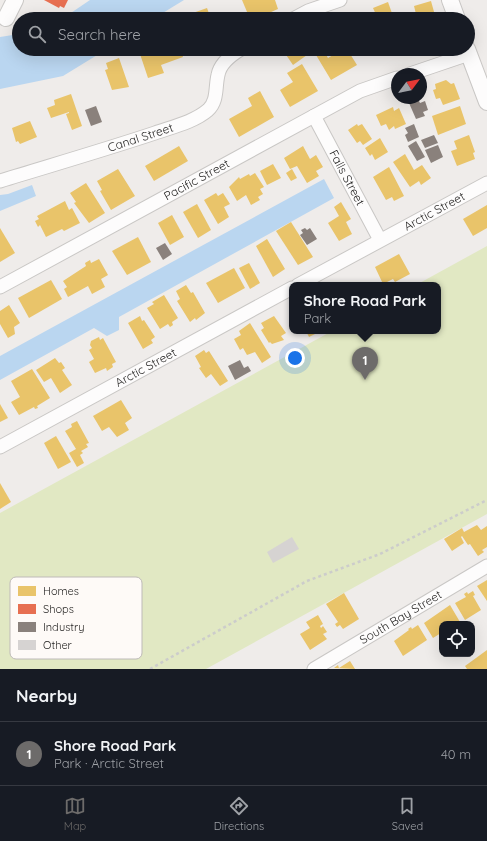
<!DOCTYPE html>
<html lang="en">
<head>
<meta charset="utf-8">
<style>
	body { margin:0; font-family:Quicksand,sans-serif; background:#242831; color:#f1f3f6 }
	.controls { position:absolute; right:12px; bottom:12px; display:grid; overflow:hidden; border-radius:8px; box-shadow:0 4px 16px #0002 }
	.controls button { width:36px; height:36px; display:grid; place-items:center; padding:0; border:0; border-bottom:1px solid #363941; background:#171b24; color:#f1f3f6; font:20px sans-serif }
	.compass { position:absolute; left:391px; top:68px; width:36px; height:36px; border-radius:50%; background:#171b24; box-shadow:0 4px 16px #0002; rotate:58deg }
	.you { position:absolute; left:295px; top:358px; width:14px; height:14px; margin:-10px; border:3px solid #fff; border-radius:50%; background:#1a73e8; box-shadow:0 0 0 6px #1a73e833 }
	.badge { display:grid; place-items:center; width:26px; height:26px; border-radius:50%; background:#6d6b6a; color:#fff; font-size:13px; font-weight:700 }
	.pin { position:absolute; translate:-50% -33px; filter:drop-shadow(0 1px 2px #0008) }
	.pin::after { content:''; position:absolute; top:21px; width:14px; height:12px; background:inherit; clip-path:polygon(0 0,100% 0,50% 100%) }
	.popup { position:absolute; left:289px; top:282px; width:152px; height:52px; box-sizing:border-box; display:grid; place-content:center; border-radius:8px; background:#171b24; filter:drop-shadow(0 1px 3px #0005); font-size:13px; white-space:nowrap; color:#9ea1a6 }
	.popup b { font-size:15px; color:#f1f3f6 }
	.popup::after { content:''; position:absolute; left:50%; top:100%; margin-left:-8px; border:8px solid transparent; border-top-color:#171b24 }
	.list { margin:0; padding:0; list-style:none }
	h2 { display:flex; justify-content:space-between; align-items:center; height:52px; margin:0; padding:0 16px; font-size:17px }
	h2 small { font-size:13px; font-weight:400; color:#9ea1a6 }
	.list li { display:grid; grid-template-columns:26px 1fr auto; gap:12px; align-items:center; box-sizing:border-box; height:64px; padding:0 16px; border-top:1px solid #363941 }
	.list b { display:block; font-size:15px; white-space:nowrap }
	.list p { margin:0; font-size:13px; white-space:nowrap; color:#9ea1a6 }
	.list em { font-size:13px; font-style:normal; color:#9ea1a6 }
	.icon { flex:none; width:22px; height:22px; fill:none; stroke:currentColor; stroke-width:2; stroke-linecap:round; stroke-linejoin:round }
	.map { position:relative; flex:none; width:487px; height:669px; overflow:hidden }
	.search { position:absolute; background:#171b24; box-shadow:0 4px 16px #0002; left:12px; right:12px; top:12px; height:44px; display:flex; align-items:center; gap:10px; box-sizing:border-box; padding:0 14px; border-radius:22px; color:#9ea1a6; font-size:15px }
	.sheet { height:116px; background:#171b24 }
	nav { display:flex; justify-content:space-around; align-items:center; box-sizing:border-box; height:56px; border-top:1px solid #363941; background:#171b24; font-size:11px; color:#9ea1a6 }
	nav a { display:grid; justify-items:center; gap:2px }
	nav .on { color:#6d6b6a }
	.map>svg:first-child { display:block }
	.green { fill:#e1e8c3 }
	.water { fill:#bad6f0 }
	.homes { fill:#e9c46a }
	.shops { fill:#e76f51 }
	.industry { fill:#8a817c }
	.building { fill:#d6d3d2 }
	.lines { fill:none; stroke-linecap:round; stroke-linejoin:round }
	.minor-casing { stroke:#c9c7c5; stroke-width:15 }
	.tertiary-casing { stroke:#c9c7c5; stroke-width:18 }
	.path { stroke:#cccccb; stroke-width:2.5; stroke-dasharray:3 3; stroke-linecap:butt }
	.minor { stroke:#fdfcfc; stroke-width:13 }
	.tertiary { stroke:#fdfcfc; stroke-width:16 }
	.labels { text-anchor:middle; stroke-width:4; stroke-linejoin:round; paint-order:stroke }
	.street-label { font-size:12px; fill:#272625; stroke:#fefaf7 }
	.key { fill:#fefaf7; stroke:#bebab8; stroke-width:1 }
	.key-label { font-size:11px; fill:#272625 }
</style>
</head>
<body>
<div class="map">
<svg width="487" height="669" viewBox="0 0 487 669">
	<rect width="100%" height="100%" fill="#efecea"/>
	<path class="green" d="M487 246V514L206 669H0V513L332 331H438V285H416Z"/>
	<g class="water">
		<path d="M90 0H184L153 19H62Z"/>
		<path d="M19 34V49H107L63 76 0 89V37Z"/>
		<path d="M324 179 334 198 119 317V330L107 336 94 328 0 380V356Z"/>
		<path d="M32 185 36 196 0 211V195L8 194Z"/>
	</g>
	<g class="homes">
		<path d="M242 0H275L278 9 255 19H250Z"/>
		<path d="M431 1 436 19H414L417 18 414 6Z"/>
		<path d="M388 2 394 19H378L373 8Z"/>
		<path d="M207 8 211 19 222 15 224 19H191L190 14Z"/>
		<path d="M146 49H180L183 57 161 65 164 73 148 78 139 51Z"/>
		<path d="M282 49H303L307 55 293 65Z"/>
		<path d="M330 49H347L357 65 331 80 316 55 324 51 328 58 333 55Z"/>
		<path d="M119 58 129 87 112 90 105 70 108 69 106 63Z"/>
		<path d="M302 64 318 91 290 107 280 90 293 82 287 73Z"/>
		<path d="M446 80 451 84 454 83 460 99 443 105 440 98 436 99 433 90 436 89 435 84Z"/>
		<path d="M260 91 274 117 239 137 229 119 252 106 248 98Z"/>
		<path d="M71 94 82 126 72 130 66 114 69 113V112L51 118 47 108 55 105 54 100Z"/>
		<path d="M460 106 466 124 438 135 432 116Z"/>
		<path d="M393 107 394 111 399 108 406 124 395 129 394 126 389 130 386 124 381 126 376 115Z"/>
		<path d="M30 121 37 137 20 144 18 141 16 142 12 128Z"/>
		<path d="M357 124 358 126 362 124 372 139 363 145 360 141 357 143 348 130Z"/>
		<path d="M469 135 475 152 473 153 475 159 457 166 451 151 457 149 454 141Z"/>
		<path d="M380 138 388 152 375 160 372 154 370 156 365 148Z"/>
		<path d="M179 146 188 161 154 181 145 166Z"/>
		<path d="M303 146 310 159 316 155 323 167 316 171 319 176 307 183 297 166 290 169 284 158Z"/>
		<path d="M405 154 414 170 422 165 431 178 421 185 419 181 410 187 393 162Z"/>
		<path d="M273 164 281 178 267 185 260 171Z"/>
		<path d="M389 167 404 196 394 201 392 197 386 200 373 177Z"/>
		<path d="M118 169 135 196 111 210 100 191 102 190 97 181Z"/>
		<path d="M292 169 297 178 291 181 286 173Z"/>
		<path d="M255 173 264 187 260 189 263 194 258 197 260 200 251 205 246 195 237 201 229 187 239 177 240 179 249 174 250 176Z"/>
		<path d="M86 183 105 213 89 223 74 203 76 202 70 193Z"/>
		<path d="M216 193 218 196 223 193 230 204 224 207 229 217 218 224 204 200Z"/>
		<path d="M65 201 69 210 72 208 80 223 64 231 62 229 46 237 40 225 38 227 35 221 39 219 37 216Z"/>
		<path d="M341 202 351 219 346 222 352 234 339 241 328 223 339 216 334 207Z"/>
		<path d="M197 204 211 230 198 238 183 212Z"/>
		<path d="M487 205V228L473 236 463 219Z"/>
		<path d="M172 215 184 237 170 245 158 223Z"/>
		<path d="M291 222 313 257 298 265 276 231Z"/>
		<path d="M0 228 15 253 0 262Z"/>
		<path d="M138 237 151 262 127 275 112 251Z"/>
		<path d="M267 239 285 269 273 277 256 246Z"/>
		<path d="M399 254 410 274 395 282 393 279 383 284 375 267Z"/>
		<path d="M99 259 108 275 101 279 105 287 92 294 88 286 68 297 64 289 67 287 63 281 86 266 85 263 90 260 91 263Z"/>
		<path d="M249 263 260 283 250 289 239 268Z"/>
		<path d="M234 268 245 288 218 303 206 283Z"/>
		<path d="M51 280 62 299 29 318 18 298Z"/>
		<path d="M186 285 191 293 193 292 205 313 196 320 195 318 190 322 177 301 180 299 176 291Z"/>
		<path d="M164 295 178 318 172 322 173 325 170 327 168 324 160 329 147 308 154 304 152 302Z"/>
		<path d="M9 305 20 323 14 327 15 334 8 338 0 324V311Z"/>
		<path d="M140 316 142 321 144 320 155 337 151 340 153 343 143 349 128 323Z"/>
		<path d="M274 316 286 333 281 336 284 340 272 344 270 342 269 343 261 330 264 328 261 323Z"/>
		<path d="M250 323 271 357 262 363 255 352 247 355 243 348 240 350 234 339 241 335 239 331Z"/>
		<path d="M306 331H316L317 333 309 337Z"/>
		<path d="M99 337 100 340 103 338 116 362 112 364 113 367 107 371 106 368 95 373 89 362 94 359 89 350 92 348 90 345 91 341Z"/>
		<path d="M204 350 206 353 209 351 228 381 220 386 211 374 206 378 199 368 201 367 195 356Z"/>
		<path d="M55 358 59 363 61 362 65 368 62 370 72 385 60 393 51 378 44 382 36 370Z"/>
		<path d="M32 369 50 398 37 406 38 408 35 409 34 407 19 415 11 402 20 397 11 381Z"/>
		<path d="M121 400 132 418 125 423 129 430 117 437 109 427 102 431 93 416Z"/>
		<path d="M0 404 8 418 0 422Z"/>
		<path d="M77 421 89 443 86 444 88 447 81 451 83 453 80 455 84 463 77 467 69 453 76 449 65 431 72 427 71 424Z"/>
		<path d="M56 436 71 462 58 469 44 443Z"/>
		<path d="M0 483 11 502 0 509Z"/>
		<path d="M477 525 481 530 487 526V547L482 550 484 552 478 556 470 544 468 545 462 536 461 537 464 543 452 551 444 539 462 528 464 532Z"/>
		<path d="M487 580V601L477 586Z"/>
		<path d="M473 591 475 595 473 596 481 610 465 620 455 603 466 597 464 594 467 592 468 594Z"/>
		<path d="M344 593 359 619 343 629 340 625 337 627 335 624 338 622 326 604Z"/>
		<path d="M450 605 460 622 457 624H442V635L441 633 433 638 424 623Z"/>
		<path d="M318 615 323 624 320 626 321 628 323 626 327 632 323 634 327 639 310 650 300 634 310 628 306 622Z"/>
		<path d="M418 625 427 640 403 656 394 641 409 630 408 629 411 627 412 629Z"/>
		<path d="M487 650V669H467L465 666Z"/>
		<path d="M350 661 355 669 334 668 338 665 339 668Z"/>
	</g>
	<path class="shops" d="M44 0H68L64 8 60 6 59 8Z"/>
	<g class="industry">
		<path d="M418 99 420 103 425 101 428 110 423 112 425 116 416 119 409 103Z"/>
		<path d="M96 106 102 122 91 126 85 110Z"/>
		<path d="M414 124 419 137 408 142 405 135 408 133 405 128Z"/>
		<path d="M434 135 438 143 425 148 421 140Z"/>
		<path d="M416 141 425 157 417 161 408 146Z"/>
		<path d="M438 145 443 157 431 163 425 150Z"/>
		<path d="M305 228 307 230 310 228 317 239 307 245 300 235 303 233 301 230Z"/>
		<path d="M165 243 172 254 163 260 156 248Z"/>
		<path d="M240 360 244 368 248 366 251 371 235 380 228 366Z"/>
	</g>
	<path class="building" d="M292 537 299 549 273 563 267 552Z"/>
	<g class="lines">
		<g class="minor-casing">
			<g id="minor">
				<path d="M293 19 308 11 340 0"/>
				<path d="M410 74 469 54"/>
				<path id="s1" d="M314 116 380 240"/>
				<path id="s2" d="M0 181C52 165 104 150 155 133 172 127 194 122 208 110 218 101 215 87 218 75 220 63 231 55 241 49"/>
				<path id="s3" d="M298 285 487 183"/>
				<path id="s4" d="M0 287 360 91 397 78"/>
				<path id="s5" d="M0 447 292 288"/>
				<path id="s6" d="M314 669 487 566"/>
			</g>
		</g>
		<g class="tertiary-casing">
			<g id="tertiary">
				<path d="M450 0 457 19"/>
				<path d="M6 18 15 0"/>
				<path d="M467 49 487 102"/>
			</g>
		</g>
		<path class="path" d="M150 669 307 581 380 554 487 500"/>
		<use href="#minor" class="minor"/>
		<use href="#tertiary" class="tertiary"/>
	</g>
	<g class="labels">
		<g class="street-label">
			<text dy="4" stroke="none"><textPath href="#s2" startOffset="147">Canal Street</textPath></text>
			<text dy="4" stroke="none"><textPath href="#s1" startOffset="70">Falls Street</textPath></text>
			<text dy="4" stroke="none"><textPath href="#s4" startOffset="224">Pacific Street</textPath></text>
			<text dy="4" stroke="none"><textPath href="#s3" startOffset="155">Arctic Street</textPath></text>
			<text dy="4" stroke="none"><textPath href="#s5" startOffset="166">Arctic Street</textPath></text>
			<text dy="4" stroke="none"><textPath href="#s6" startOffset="101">South Bay Street</textPath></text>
		</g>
	</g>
	<rect x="10" y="577" width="132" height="82" rx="6" class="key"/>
	<rect x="18" y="586" width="18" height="10" fill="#e9c46a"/>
	<rect x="18" y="604" width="18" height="10" fill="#e76f51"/>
	<rect x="18" y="622" width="18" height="10" fill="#8a817c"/>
	<rect x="18" y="640" width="18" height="10" fill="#d6d3d2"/>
	<g class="key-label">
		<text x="43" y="595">Homes</text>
		<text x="43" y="613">Shops</text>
		<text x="43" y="631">Industry</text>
		<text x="43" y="649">Other</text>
	</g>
</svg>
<div class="controls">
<button><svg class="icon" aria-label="locate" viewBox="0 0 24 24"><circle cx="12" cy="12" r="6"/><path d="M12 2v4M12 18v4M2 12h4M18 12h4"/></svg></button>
</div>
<svg class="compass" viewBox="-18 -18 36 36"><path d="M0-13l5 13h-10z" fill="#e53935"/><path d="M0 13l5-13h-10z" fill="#9ea1a6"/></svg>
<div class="you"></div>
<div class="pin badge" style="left:365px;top:380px">1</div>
<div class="popup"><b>Shore Road Park</b>Park</div>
<div class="search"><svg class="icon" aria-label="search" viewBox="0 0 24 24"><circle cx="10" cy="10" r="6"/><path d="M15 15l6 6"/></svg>Search here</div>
</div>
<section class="sheet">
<h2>Nearby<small></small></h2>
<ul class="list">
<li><span class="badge">1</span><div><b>Shore Road Park</b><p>Park · Arctic Street</p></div><em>40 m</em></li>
</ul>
</section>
<nav>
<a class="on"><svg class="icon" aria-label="map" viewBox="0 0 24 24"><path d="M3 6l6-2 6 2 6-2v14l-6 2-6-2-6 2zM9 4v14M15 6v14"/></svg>Map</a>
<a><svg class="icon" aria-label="directions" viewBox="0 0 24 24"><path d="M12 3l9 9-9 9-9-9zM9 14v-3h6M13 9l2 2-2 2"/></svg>Directions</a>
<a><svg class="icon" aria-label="saved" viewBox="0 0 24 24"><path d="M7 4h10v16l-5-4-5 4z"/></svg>Saved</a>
</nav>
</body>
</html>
